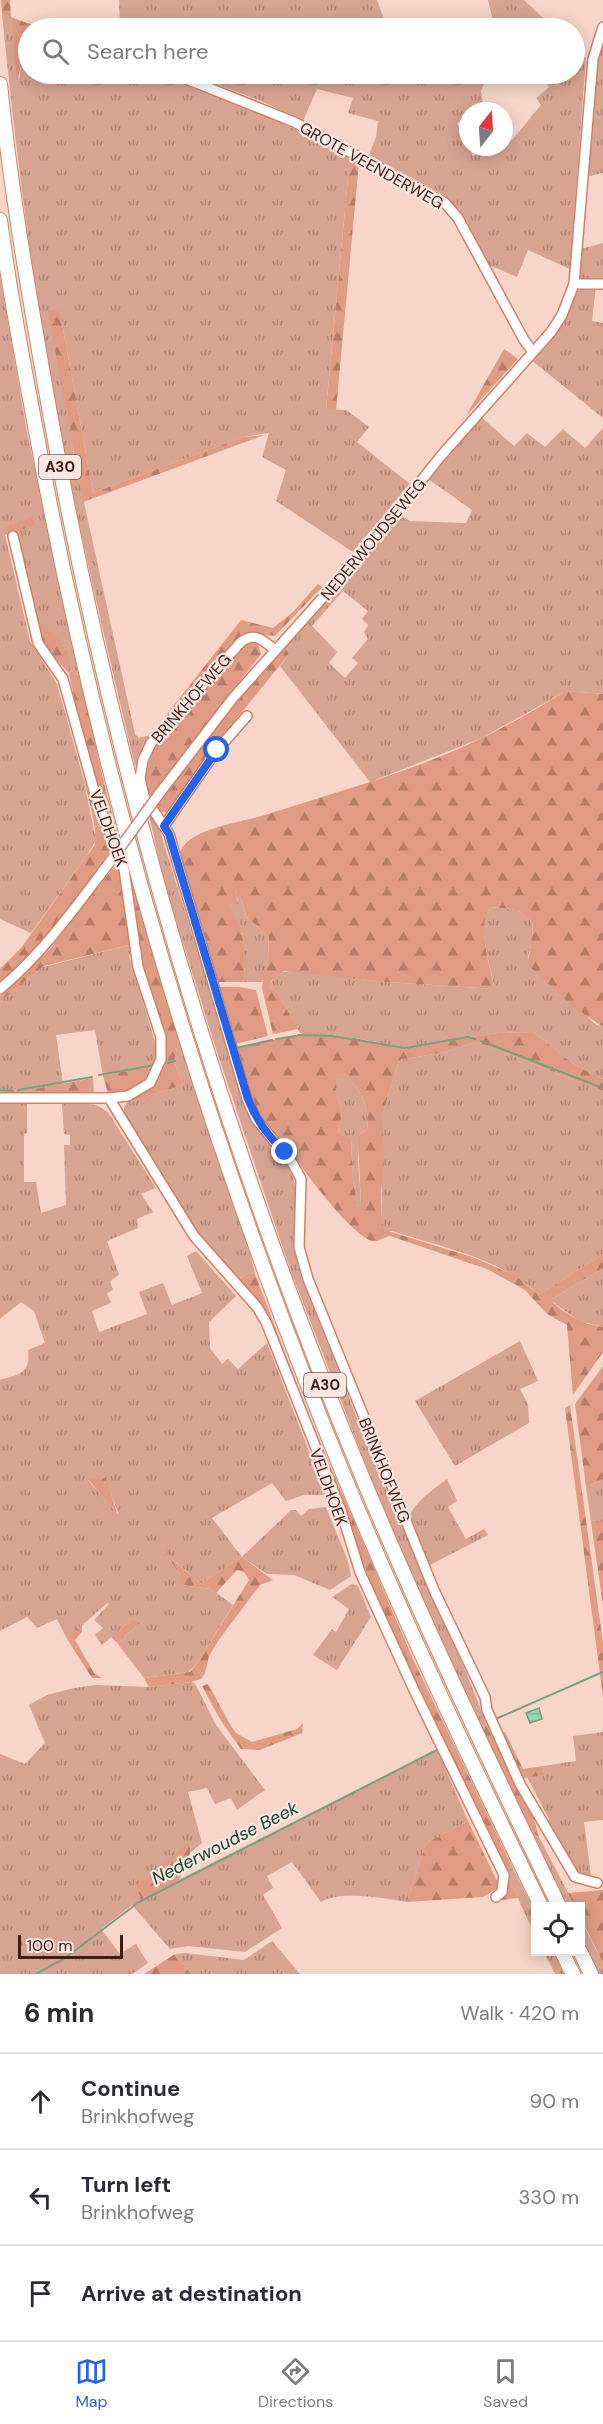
<!DOCTYPE html>
<html lang="en">
<head>
<meta charset="utf-8">
<style>
	body { margin:0; font-family:"DM Sans",sans-serif; background:#f2f2f3; color:#2b2b33 }
	.controls { position:absolute; right:18px; bottom:18px; display:grid; overflow:hidden; border-radius:0px; box-shadow:0 3px 15px #0003 }
	.controls button { width:54px; height:54px; display:grid; place-items:center; padding:0; border:0; border-bottom:2px solid #e1e1e2; background:#fff; color:#2b2b33; font:30px sans-serif }
	.compass { position:absolute; left:459px; top:102px; width:54px; height:54px; border-radius:50%; background:#fff; box-shadow:0 3px 15px #0003; rotate:17deg }
	.scale { position:absolute; left:18px; bottom:15px; width:105px; box-sizing:border-box; padding-left:6px; border:3px solid #3f1f15; border-top:0; font-size:16px; line-height:21px; white-space:nowrap; color:#3f1f15; -webkit-text-stroke:4px #f8e6e1; paint-order:stroke }
	.stop { position:absolute; width:18px; height:18px; margin:-14px; border:4px solid #2563eb; border-radius:50%; background:#fff }
	.stop.end { background:#2563eb; border-color:#fff; box-shadow:0 2px 6px #0008 }
	.list { margin:0; padding:0; list-style:none }
	h2 { display:flex; justify-content:space-between; align-items:center; height:78px; margin:0; padding:0 24px; font-size:26px }
	h2 small { font-size:20px; font-weight:400; color:#7c7c81 }
	.list li { display:grid; grid-template-columns:39px 1fr auto; gap:18px; align-items:center; box-sizing:border-box; height:96px; padding:0 24px; border-top:2px solid #e1e1e2 }
	.list b { display:block; font-size:22px; white-space:nowrap }
	.list p { margin:0; font-size:20px; white-space:nowrap; color:#7c7c81 }
	.list em { font-size:20px; font-style:normal; color:#7c7c81 }
	.icon { flex:none; width:33px; height:33px; fill:none; stroke:currentColor; stroke-width:2; stroke-linecap:round; stroke-linejoin:round }
	.map { position:relative; flex:none; width:603px; height:1974px; overflow:hidden }
	.search { position:absolute; background:#fff; box-shadow:0 3px 15px #0003; left:18px; right:18px; top:18px; height:66px; display:flex; align-items:center; gap:15px; box-sizing:border-box; padding:0 21px; border-radius:33px; color:#7c7c81; font-size:22px }
	.sheet { height:366px; background:#fff }
	nav { display:flex; justify-content:space-around; align-items:center; box-sizing:border-box; height:84px; border-top:2px solid #e1e1e2; background:#fff; font-size:16px; color:#7c7c81 }
	nav a { display:grid; justify-items:center; gap:3px }
	nav .on { color:#2563eb }
	.map>svg:first-child { display:block }
	.grass { fill:url(#grass-tufts); fill-rule:evenodd }
	.forest { fill:url(#forest-firs); fill-rule:evenodd }
	.water { fill:url(#water-rules); stroke:#79a082; stroke-width:1.5 }
	.lines { fill:none; stroke-linecap:round; stroke-linejoin:round }
	.stream { stroke:#79a082; stroke-width:2 }
	.minor-casing { stroke:#cf8267; stroke-width:12 }
	.highway-casing { stroke:#cf8267; stroke-width:16 }
	.minor { stroke:#fff; stroke-width:9 }
	.highway { stroke:#fff; stroke-width:14 }
	.minor-bridge-casing { stroke:#cf8267; stroke-width:12; stroke-linecap:butt }
	.minor-bridge { stroke:#fff; stroke-width:9 }
	.route { stroke:#2563eb; stroke-width:8 }
	.labels { text-anchor:middle; stroke-width:4.5; stroke-linejoin:round; paint-order:stroke }
	.shield { fill:#f8e6e1; stroke:#765b52; stroke-width:1.5 }
	.shield-label { font-size:15px; font-weight:bold; fill:#3f1f15 }
	.street-label { font-size:16px; fill:#3f1f15; stroke:#f8e6e1 }
	.water-label { font-size:18px; font-style:italic; fill:#11482f; stroke:#f8e6e1 }
</style>
</head>
<body>
<div class="map">
<svg width="603" height="1974" viewBox="0 0 603 1974">
	<defs>
		<pattern id="grass-tufts" width="24" height="20" patternUnits="userSpaceOnUse" patternTransform="scale(1.5)"><rect width="24" height="20" fill="#d8a492"/><path d="M3 7l-1-3M5 7V3M7 7l1-3M15 17l-1-3M17 17v-4M19 17l1-3" fill="none" stroke="#b18576"/></pattern>
		<pattern id="forest-firs" width="22" height="20" patternUnits="userSpaceOnUse" patternTransform="scale(1.5)"><rect width="22" height="20" fill="#df9b83"/><path d="M5 1l3.5 6h-7zM16 11l3.5 6h-7z" fill="#b67e6a"/></pattern>
		<pattern id="water-rules" width="6" height="5" patternUnits="userSpaceOnUse" patternTransform="scale(1.5)"><rect width="6" height="5" fill="#92d7b1"/><path d="M0 2.5h6" fill="none" stroke="#7fb897"/></pattern>
	</defs>
	<rect width="100%" height="100%" fill="#f7d5c9"/>
	<g class="grass">
		<path d="M119 0H377L387 28H120Z"/>
		<path d="M488 0H524L554 28H487L486 23 493 21Z"/>
		<path d="M2 14 11 17 19 81 27 23 44 28H28V74H160L270 117 350 157 326 409 346 410 369 427 357 442 410 484 353 552 276 501 286 470 262 457 269 433 243 437 93 493 60 312 74 457 135 734 139 738 153 734 135 766C104 635 72 503 49 370 28 252 14 133 2 14Z"/>
		<path d="M603 36V173L586 177 593 71Z"/>
		<path d="M575 48 586 58 570 269 528 250 517 277 486 264 454 207 440 193 369 155 376 137 378 121 348 113 353 98 317 89 303 121 259 100 188 74H488L481 91 483 104 475 111H468V117L457 123 473 156 494 147H504V143L513 139 541 105 536 98 549 87 539 74H574Z"/>
		<path d="M603 243V279L579 278 581 249Z"/>
		<path d="M0 276 27 432 80 675 69 673 70 668 34 620 14 532 5 535 30 641 57 684 83 777 96 840 86 857 31 933 0 919Z"/>
		<path d="M596 285 592 321 603 323V418L530 359 553 332 578 286Z"/>
		<path d="M480 416 514 446 527 433 545 447 563 429 585 448 603 428V694L566 691 482 738 370 782 280 666 289 654 283 646 399 515 410 521 466 523 472 510 427 478ZM343 591 368 611 362 619 368 625 364 632 368 639 352 658 358 663 345 678 329 663 337 652 312 626Z"/>
		<path d="M147 806 158 825 245 1104 259 1131 287 1164 293 1176 296 1192 295 1252 298 1267 362 1431 416 1559 458 1652 487 1725 480 1728 423 1604 384 1512 290 1269 217 1052 164 882Z"/>
		<path d="M235 890 242 900 246 916 269 937 268 963 262 982H242L245 969 243 934 228 904 238 900 234 894Z"/>
		<path d="M491 907 518 910 532 922V941L528 957 595 1024 603 1027V1079L575 1065 533 1032 498 1033 405 1047 326 1033H300L277 992 269 987C274 975 281 971 293 971L387 982 495 989C491 968 475 924 491 907Z"/>
		<path d="M133 944 129 956 156 1045 154 1065 103 1076 95 1030 56 1035 63 1085 36 1089V1097L0 1096V1002L43 967Z"/>
		<path d="M179 1039 249 1248 255 1274 248 1273 236 1282 207 1250 124 1116V1107L127 1103 183 1085 174 1061Z"/>
		<path d="M477 1042 603 1091V1254L539 1295C501 1258 441 1247 392 1231H385L382 1221V1116L399 1060 440 1053Z"/>
		<path d="M339 1074H344C361 1086 371 1111 367 1130L360 1134 358 1158 361 1205 358 1209 353 1180 351 1140 339 1134 338 1128 342 1115 336 1095V1075Z"/>
		<path d="M0 1103 27 1104V1133L24 1134V1182H36L41 1213 66 1205 64 1145H70V1135L64 1134 62 1104C80 1104 97 1100 109 1114L156 1188 141 1194 153 1212 137 1219 138 1228 107 1241 119 1275 110 1281 113 1290 107 1293 111 1303 92 1311 99 1332 147 1314 139 1292 163 1283 172 1305 202 1293 187 1256 196 1251 236 1296 209 1322 210 1348 222 1364 228 1359 238 1369 267 1343 326 1495H304L286 1501 272 1483 212 1518 242 1557 291 1510H296L301 1516 309 1509 326 1507 348 1561 351 1576 330 1590 294 1575 267 1574 242 1557 200 1584C191 1574 178 1565 168 1555V1546L164 1552 181 1576V1585L211 1589 233 1605 198 1662 189 1672 144 1678 117 1643 140 1623 134 1618 102 1645 95 1635 103 1628 94 1620 109 1604 107 1603 67 1639 57 1619 37 1628 27 1617 0 1631V1380C19 1374 31 1374 28 1350L45 1343 34 1311 21 1302 0 1319ZM105 1478 118 1513 117 1514 88 1480Z"/>
		<path d="M603 1268V1327L579 1321 550 1300Z"/>
		<path d="M520 1341 538 1381 520 1389 528 1404 529 1423 455 1466 415 1401Z"/>
		<path d="M447 1479 457 1501 448 1507 466 1539 484 1529 488 1535 430 1565 409 1518C414 1502 434 1489 447 1479Z"/>
		<path d="M603 1479V1522H591L586 1487Z"/>
		<path d="M352 1584 358 1586 371 1617 337 1670 313 1655 332 1629 336 1632 349 1609 332 1597Z"/>
		<path d="M191 1682 196 1685 216 1725 265 1790 237 1810 231 1798 215 1804 207 1788 188 1792 202 1843 190 1853 191 1842 136 1885 141 1899 437 1749 468 1821 426 1843 407 1902C385 1898 339 1890 321 1902L292 1862 267 1876 273 1888 263 1895 282 1928 245 1952 188 1946 170 1949 132 1905 101 1929 120 1954 136 1944 148 1963 132 1974H0V1754L25 1764 45 1743 29 1705 47 1695 74 1688 96 1685 149 1687Z"/>
		<path d="M603 1732V1820L584 1822 592 1884 582 1883 548 1823 549 1819 527 1777 544 1775 543 1766 576 1761 573 1736Z"/>
		<path d="M530 1832 539 1837 575 1906H567Z"/>
		<path d="M513 1868 535 1912V1935L505 1871Z"/>
		<path d="M580 1918 603 1963V1974H599L581 1935Z"/>
		<path d="M272 1941 300 1974H191L175 1954 186 1953 244 1960Z"/>
		<path d="M544 1952H556L567 1974H555Z"/>
	</g>
	<g class="forest">
		<path d="M1 0H10L11 17 27 23 25 51 17 82 11 18 2 14Z"/>
		<path d="M350 157 359 162 336 410H326Z"/>
		<path d="M56 310 60 312 93 493 243 437 264 435 83 502 48 311Z"/>
		<path d="M504 349 518 359 466 416Z"/>
		<path d="M34 517 36 525 14 532 6 526Z"/>
		<path d="M318 584 322 587 275 636 246 633 166 724 160 723 241 620 273 628 293 612Z"/>
		<path d="M34 620C53 631 72 650 70 673L80 675 105 787 119 838 86 752 69 673 43 645Z"/>
		<path d="M254 642 258 644 261 654 150 797 145 777 153 748 247 643Z"/>
		<path d="M283 646 289 654 225 733 174 808 166 813 155 809 240 695Z"/>
		<path d="M566 691 603 694V1027L571 1005 529 966C528 951 534 937 532 922L518 910 491 907C476 922 490 969 495 989L387 982 284 971 272 980 269 987 277 992 298 1029 273 1034 262 988 264 971 268 963 269 937 246 916 242 900 235 890 238 904H229C231 912 237 918 240 925 245 936 247 972 242 982H217L180 856C181 830 242 822 262 816 336 792 412 772 482 738 511 724 539 707 566 691Z"/>
		<path d="M83 777 110 851 55 931 0 985V969L21 948 94 846C99 830 87 794 83 777Z"/>
		<path d="M121 842 179 1039 174 1061 183 1085 127 1103 146 1089 156 1078 163 1037 143 966 129 877 118 846Z"/>
		<path d="M117 863 123 877 133 944 44 966 0 1002V996L49 950Z"/>
		<path d="M219 987H239L256 990 268 1036 235 1044Z"/>
		<path d="M308 1032 326 1033 405 1047 498 1033 533 1032 575 1065 603 1079V1091L477 1042 440 1053 399 1060 382 1116 384 1158 381 1196 382 1221 385 1230 475 1258 516 1276 539 1295 603 1254V1268L550 1300C567 1315 581 1324 603 1327V1352L573 1395 567 1325 547 1314 525 1290 487 1269 390 1236C383 1237 376 1244 369 1240 346 1228 309 1177 293 1155 282 1140 266 1130 258 1113 248 1092 243 1069 237 1048ZM339 1074H344C361 1086 371 1111 367 1130L360 1134 358 1139 361 1205 358 1208 353 1180 351 1139 339 1134 338 1129 342 1115 336 1094V1076Z"/>
		<path d="M154 1065C144 1086 131 1091 108 1093L103 1076Z"/>
		<path d="M93 1078 94 1094 36 1097 35 1089Z"/>
		<path d="M248 1273 255 1274 309 1416 413 1659 513 1868 505 1871 424 1705 374 1591 266 1314 236 1282Z"/>
		<path d="M603 1366V1479L586 1487 575 1404Z"/>
		<path d="M570 1405 603 1643V1697L565 1408Z"/>
		<path d="M105 1475 118 1516 88 1479 105 1478Z"/>
		<path d="M591 1522H603V1605Z"/>
		<path d="M168 1544V1555C178 1566 191 1574 200 1584L242 1557 273 1580 260 1585 218 1641 209 1656 205 1673 201 1679 191 1682 149 1687 144 1678 190 1672 198 1662 249 1580 244 1572 237 1570 216 1593 211 1589 181 1585V1576L164 1552Z"/>
		<path d="M134 1618 140 1623 117 1643 111 1637Z"/>
		<path d="M82 1624V1632L75 1640 94 1673 102 1678H92L67 1639Z"/>
		<path d="M208 1684 231 1726 236 1733 252 1742 297 1729 303 1723 302 1733 260 1750 241 1749 221 1721 202 1686Z"/>
		<path d="M487 1725 520 1794 533 1815 539 1837 530 1832 480 1728Z"/>
		<path d="M505 1732 523 1769 543 1766 544 1775 519 1779 498 1733Z"/>
		<path d="M468 1821 500 1887 483 1897 407 1902 426 1843Z"/>
		<path d="M191 1841 190 1853 179 1880 141 1900 136 1885Z"/>
		<path d="M508 1878 518 1898 500 1900 506 1890Z"/>
		<path d="M603 1890V1963L581 1918 580 1906H575L568 1893Z"/>
		<path d="M175 1954 191 1974H144Z"/>
	</g>
	<path class="water" d="M539 1708 542 1719 530 1723 526 1713Z"/>
	<g class="lines">
		<g class="stream">
			<path d="M298 1035 332 1036 405 1048 468 1037 475 1039"/>
			<path d="M276 1039 296 1036"/>
			<path d="M481 1041 603 1088"/>
			<path d="M236 1048 272 1040"/>
			<path d="M168 1063 175 1061"/>
			<path d="M99 1075 155 1065"/>
			<path d="M0 1090 13 1091"/>
			<path d="M18 1090 92 1077"/>
			<path d="M498 1718 603 1672"/>
			<path d="M36 1974 65 1958 139 1902 435 1751"/>
		</g>
		<g class="minor-casing">
			<g id="minor">
				<path d="M53 27 56 28"/>
				<path d="M174 74 294 122 445 203 458 218 524 340 533 352"/>
				<path d="M574 284H603"/>
				<path d="M13 536 38 643 63 679 95 794 124 869 138 967 161 1037V1059L150 1083 128 1096 109 1098"/>
				<path d="M275 650C264 641 255 631 241 642L151 743 143 760 140 778 144 796 169 834 247 1099 256 1119 293 1164 301 1179 299 1247 308 1279 434 1590 485 1697 487 1710 520 1784 575 1877 597 1883"/>
				<path d="M159 794 233 698 377 537 440 457 551 332 562 315 574 284 593 59 603 27"/>
				<path d="M164 826 217 750 247 716"/>
				<path d="M0 989C43 953 75 908 109 863"/>
				<path d="M0 1098H109L194 1236 257 1307 266 1322 341 1511 360 1572 415 1692 504 1875 502 1892 496 1897"/>
			</g>
		</g>
		<g class="highway-casing">
			<g id="highway">
				<path d="M0 84C11 193 30 300 49 408 114 771 218 1128 359 1469 420 1617 490 1762 559 1906"/>
				<path d="M0 220C9 291 23 361 36 431 101 789 206 1139 344 1476 404 1622 472 1764 541 1906"/>
				<path d="M580 1951 591 1974"/>
				<path d="M562 1952 573 1974"/>
			</g>
		</g>
		<use href="#minor" class="minor"/>
		<use href="#highway" class="highway"/>
		<g class="minor-bridge-casing">
			<path id="minor-bridge" d="M109 863 159 794"/>
		</g>
		<use href="#minor-bridge" class="minor-bridge"/>
	</g>
	<g class="lines">
		<path class="route" d="M217 750 164 826 169 834 248 1099C257 1121 268 1136 285 1152"/>
	</g>
	<g class="labels">
		<g class="shield">
			<rect x="39" y="455" width="42" height="24" rx="4.5"/>
			<rect x="304" y="1373" width="42" height="24" rx="4.5"/>
		</g>
		<g class="shield-label">
			<text x="60" y="472">A30</text>
			<text x="325" y="1390">A30</text>
		</g>
		<g class="street-label">
			<text transform="translate(372 165) rotate(29)" y="6">GROTE VEENDERWEG</text>
			<text transform="translate(373 539) rotate(-50)" y="6">NEDERWOUDSEWEG</text>
			<text transform="translate(191 698) rotate(-49)" y="6">BRINKHOFWEG</text>
			<text transform="translate(109 828) rotate(70)" y="6">VELDHOEK</text>
			<text transform="translate(385 1470) rotate(68)" y="6">BRINKHOFWEG</text>
			<text transform="translate(329 1487) rotate(70)" y="6">VELDHOEK</text>
		</g>
		<g class="water-label">
			<text transform="translate(225 1843) rotate(-27)" y="6">Nederwoudse Beek</text>
		</g>
	</g>
</svg>
<div class="controls">
<button><svg class="icon" aria-label="locate" viewBox="0 0 24 24"><circle cx="12" cy="12" r="6"/><path d="M12 2v4M12 18v4M2 12h4M18 12h4"/></svg></button>
</div>
<svg class="compass" viewBox="-18 -18 36 36"><path d="M0-13l5 13h-10z" fill="#e53935"/><path d="M0 13l5-13h-10z" fill="#7c7c81"/></svg>
<div class="scale">100 m</div>
<div class="stop" style="left:217px;top:750px"></div>
<div class="stop end" style="left:285px;top:1152px"></div>
<div class="search"><svg class="icon" aria-label="search" viewBox="0 0 24 24"><circle cx="10" cy="10" r="6"/><path d="M15 15l6 6"/></svg>Search here</div>
</div>
<section class="sheet">
<h2>6 min<small>Walk · 420 m</small></h2>
<ul class="list">
<li><svg class="icon" aria-label="ahead" viewBox="0 0 24 24"><path d="M12 20V5M6 11l6-6 6 6"/></svg><div><b>Continue</b><p>Brinkhofweg</p></div><em>90 m</em></li>
<li><svg class="icon" aria-label="left" viewBox="0 0 24 24"><path d="M17 20v-9H6M10 6l-5 5 5 5"/></svg><div><b>Turn left</b><p>Brinkhofweg</p></div><em>330 m</em></li>
<li><svg class="icon" aria-label="arrive" viewBox="0 0 24 24"><path d="M6 21V4h12l-3 4 3 4H6"/></svg><div><b>Arrive at destination</b></div></li>
</ul>
</section>
<nav>
<a class="on"><svg class="icon" aria-label="map" viewBox="0 0 24 24"><path d="M3 6l6-2 6 2 6-2v14l-6 2-6-2-6 2zM9 4v14M15 6v14"/></svg>Map</a>
<a><svg class="icon" aria-label="directions" viewBox="0 0 24 24"><path d="M12 3l9 9-9 9-9-9zM9 14v-3h6M13 9l2 2-2 2"/></svg>Directions</a>
<a><svg class="icon" aria-label="saved" viewBox="0 0 24 24"><path d="M7 4h10v16l-5-4-5 4z"/></svg>Saved</a>
</nav>
</body>
</html>
